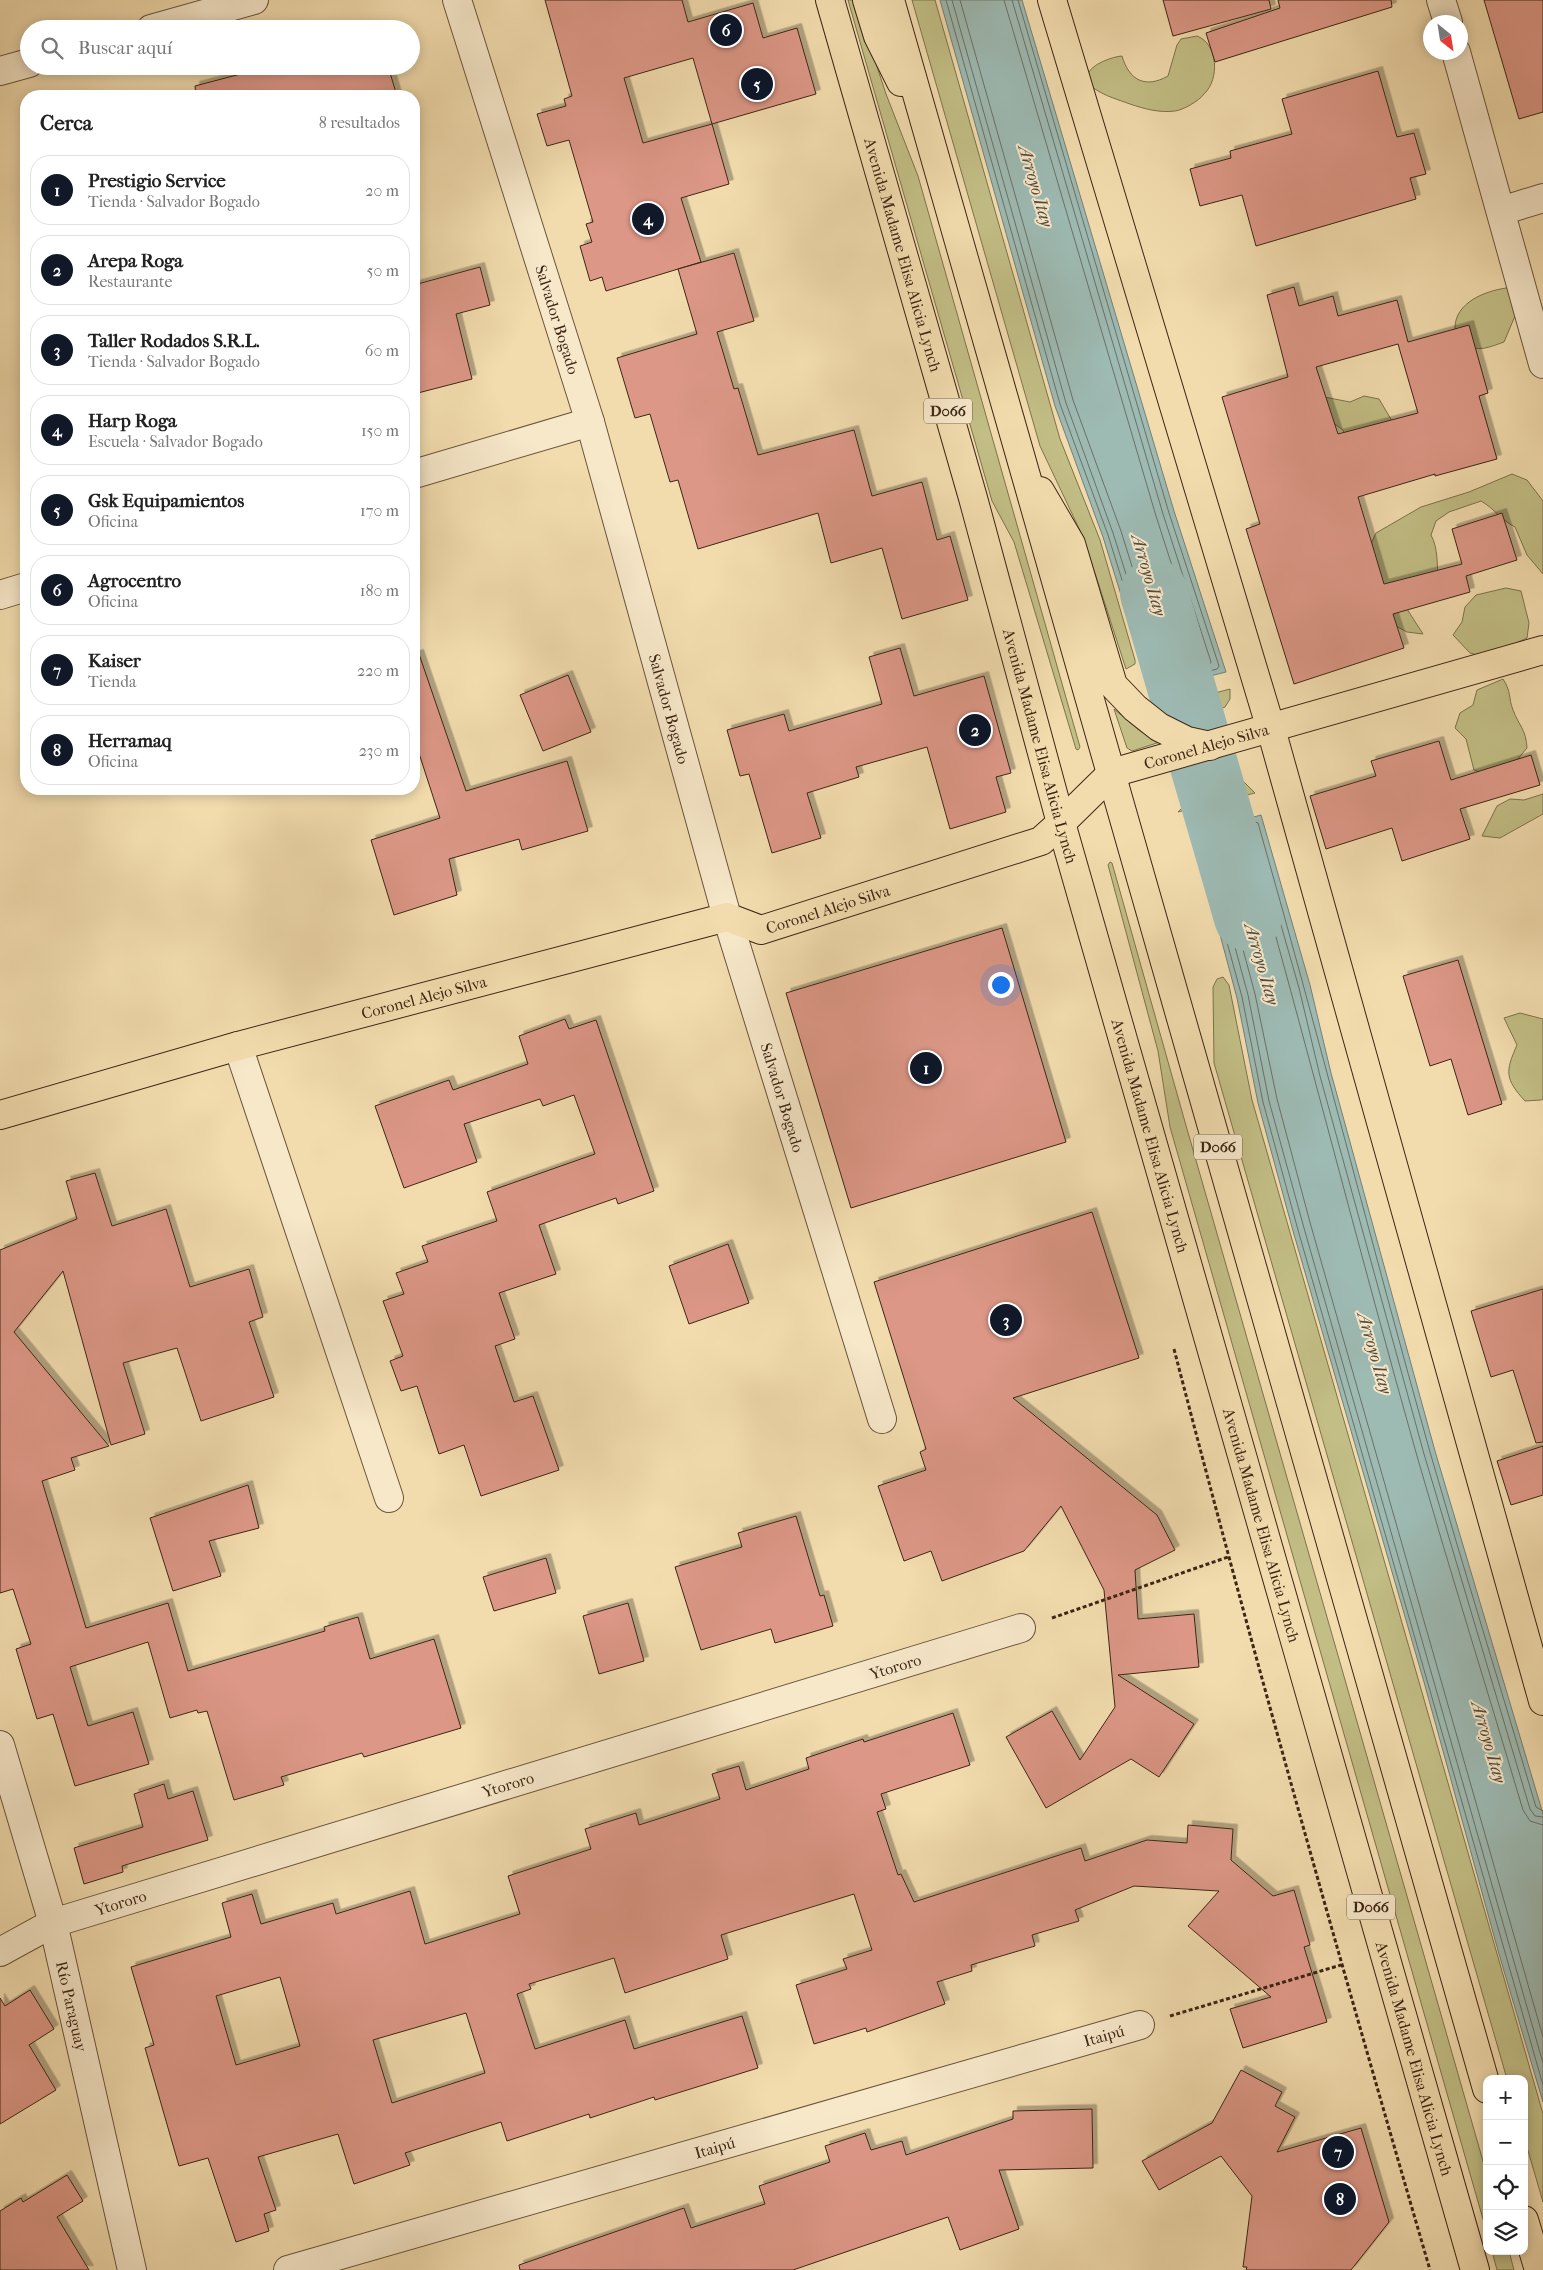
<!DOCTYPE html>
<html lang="es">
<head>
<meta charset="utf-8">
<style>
	body { margin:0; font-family:"IM FELL French Canon",serif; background:#f6f6f6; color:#222 }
	.controls { position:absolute; right:15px; bottom:15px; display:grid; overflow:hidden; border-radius:10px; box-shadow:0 2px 12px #0003 }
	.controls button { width:45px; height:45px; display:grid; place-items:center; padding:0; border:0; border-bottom:1px solid #e0e0e0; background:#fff; color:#222; font:25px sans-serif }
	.compass { position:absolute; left:1423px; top:15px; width:45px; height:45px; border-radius:50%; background:#fff; box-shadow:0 2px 12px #0003; rotate:150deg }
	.you { position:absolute; left:1000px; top:984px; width:18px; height:18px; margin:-12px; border:4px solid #fff; border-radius:50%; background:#1a73e8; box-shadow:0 0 0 8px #1a73e833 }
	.badge { display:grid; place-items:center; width:32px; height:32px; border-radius:50%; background:#111827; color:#fff; font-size:16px; font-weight:700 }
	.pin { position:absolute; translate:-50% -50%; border:2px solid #fff; box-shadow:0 1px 5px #0006 }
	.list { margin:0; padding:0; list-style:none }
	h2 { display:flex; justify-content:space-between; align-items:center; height:65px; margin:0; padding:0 20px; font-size:21px }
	h2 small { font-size:16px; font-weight:400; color:#767676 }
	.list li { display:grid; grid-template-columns:32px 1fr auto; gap:15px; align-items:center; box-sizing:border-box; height:70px; margin:0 10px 10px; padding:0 10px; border:1px solid #e0e0e0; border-radius:20px }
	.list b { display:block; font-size:19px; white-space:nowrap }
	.list p { margin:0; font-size:16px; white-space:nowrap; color:#767676 }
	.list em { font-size:16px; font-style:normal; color:#767676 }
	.icon { flex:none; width:28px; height:28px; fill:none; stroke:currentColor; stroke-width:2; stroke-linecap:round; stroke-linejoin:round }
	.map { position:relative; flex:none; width:1543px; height:2270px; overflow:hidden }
	.search { position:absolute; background:#fff; box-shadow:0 2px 12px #0003; left:20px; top:20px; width:400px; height:55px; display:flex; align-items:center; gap:12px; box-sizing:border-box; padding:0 18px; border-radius:28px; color:#767676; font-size:19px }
	.panel { position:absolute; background:#fff; box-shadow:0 2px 12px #0003; left:20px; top:90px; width:400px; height:705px; border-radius:20px }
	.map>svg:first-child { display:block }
	.green { fill:#c2be85; stroke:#7f724d }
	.water { fill:#9dbab3; stroke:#767f74 }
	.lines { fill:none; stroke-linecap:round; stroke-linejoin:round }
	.shore { stroke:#6c7064; stroke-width:1 }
	.river { stroke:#9dbab3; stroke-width:68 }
	.building { fill:#dc9786; stroke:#3c2615; fill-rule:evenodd; filter:url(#shadow) }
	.minor-casing { stroke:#6a543b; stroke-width:30 }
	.major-casing { stroke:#3c2615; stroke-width:30 }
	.highway-casing { stroke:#3c2615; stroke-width:30 }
	.path { stroke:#3c2615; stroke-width:3; stroke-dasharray:4 2.5; stroke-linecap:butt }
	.minor { stroke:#f7e8ca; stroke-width:28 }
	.major { stroke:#f2dcae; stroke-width:28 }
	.highway { stroke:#f2dcae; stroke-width:28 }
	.labels { text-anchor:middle; stroke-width:4; stroke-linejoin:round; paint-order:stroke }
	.shield { fill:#f7e8ca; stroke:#74604b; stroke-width:1 }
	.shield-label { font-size:15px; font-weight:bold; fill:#3c2615 }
	.street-label { font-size:16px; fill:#3c2615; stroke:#f7e8ca }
	.water-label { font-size:18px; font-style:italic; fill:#544b3c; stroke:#f7e8ca }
</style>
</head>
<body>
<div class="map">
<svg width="1543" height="2270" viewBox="0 0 1543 2270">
	<defs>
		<filter id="shadow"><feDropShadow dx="4.5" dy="-4.5" stdDeviation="0" flood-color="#0004"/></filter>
	</defs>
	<rect width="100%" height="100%" fill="#f2dcae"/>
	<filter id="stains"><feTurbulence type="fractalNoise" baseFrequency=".004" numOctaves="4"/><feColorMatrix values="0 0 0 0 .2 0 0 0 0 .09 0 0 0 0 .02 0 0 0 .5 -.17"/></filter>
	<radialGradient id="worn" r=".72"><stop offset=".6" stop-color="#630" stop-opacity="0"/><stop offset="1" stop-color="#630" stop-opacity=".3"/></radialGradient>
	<g class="green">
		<path d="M848 0H855L886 94 918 176 1080 747 1078 750 1076 749 1014 542 992 501Z"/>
		<path d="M912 0H935L1060 439 1100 540 1135 660V664L1126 669 1084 539 1040 446Z"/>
		<path d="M1197 36C1218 44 1220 79 1204 94 1199 101 1183 110 1175 111 1159 113 1145 109 1130 104 1119 100 1105 96 1095 89 1071 72 1108 57 1122 56 1129 80 1145 89 1168 76L1177 45 1181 39Z"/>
		<path d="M1506 288 1523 297 1504 342C1485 349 1477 352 1459 343 1458 338 1455 332 1455 328 1455 302 1486 291 1506 288Z"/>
		<path d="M1319 396 1350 402 1364 396 1379 399 1395 426 1350 450 1343 430 1318 412Z"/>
		<path d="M1512 474 1527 480 1543 501V574L1527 555 1515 527C1501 520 1495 509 1481 501L1449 512 1436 521 1431 535C1439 550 1436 564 1439 581L1398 595 1423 634 1407 632 1392 624 1369 548 1376 533 1421 507 1469 492Z"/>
		<path d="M1506 588 1521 591 1529 623 1527 638 1485 657 1470 653 1453 635 1462 622 1465 607 1476 595Z"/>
		<path d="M1503 679C1512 693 1508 697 1513 710 1519 726 1526 729 1527 748L1517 760 1489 775 1474 770 1466 739 1455 728 1460 713 1473 705 1477 690Z"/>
		<path d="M1230 689V699L1225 707 1200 718 1188 719 1162 707Z"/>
		<path d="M1114 709 1140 731 1160 742 1132 751 1127 748Z"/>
		<path d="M1232 780 1244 782 1255 793 1178 812C1195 794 1208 787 1232 780Z"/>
		<path d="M1543 794V814L1500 838 1482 836 1497 806 1510 799 1524 800Z"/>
		<path d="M1110 862 1112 863 1185 1122 1487 2175V2233L1170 1127 1158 1051 1108 865Z"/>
		<path d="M1223 977 1229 985 1252 1100 1543 2114V2202L1524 2137V2079H1507L1214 1063 1213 987 1217 979Z"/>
		<path d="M1520 1013 1543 1019V1099L1541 1100 1525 1101C1505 1079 1505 1072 1517 1045L1504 1018Z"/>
		<path d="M1492 2251H1509L1514 2270H1497Z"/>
	</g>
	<g class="water">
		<path d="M940 0H1022L1174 511 1226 672 1151 691 1103 537 1055 406Z"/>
		<path d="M1261 815 1310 985 1331 1073 1435 1451 1543 1814V2102L1499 1954 1424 1682 1293 1231 1258 1103 1237 998 1193 834Z"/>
	</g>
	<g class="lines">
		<g class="shore">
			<path d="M946 0 1060 404 1108 535 1154 683 1157 685 1217 669 1219 666 1169 513 1018 0"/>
			<path d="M952 0 1066 403 1113 533 1158 675 1161 677 1209 665 1211 662 1163 514 1012 0"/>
			<path d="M960 0 1073 400 1121 531 1163 666 1166 668 1199 659 1201 656 1156 516 1004 0"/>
			<path d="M1543 1811 1536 1807C1501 1688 1464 1571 1430 1452 1371 1243 1318 1032 1258 823L1255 822 1201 837 1199 840 1242 997 1263 1102 1298 1230 1543 2085"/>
			<path d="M1543 1817 1535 1816 1530 1809 1424 1454 1320 1076 1299 988 1254 831 1251 830 1209 841 1207 844 1248 995 1269 1101 1304 1228 1543 2063"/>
			<path d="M1543 1825 1530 1821 1523 1810C1488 1692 1451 1575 1417 1456 1359 1251 1307 1045 1249 840L1246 839 1218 846 1216 849 1255 994 1277 1099 1311 1226 1543 2037"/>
		</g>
		<path class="river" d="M1154 593 1248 917"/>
	</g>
	<g class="building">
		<path d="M545 0H682L688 22 753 3 763 38 797 28 816 94 712 124 729 184 681 198 701 262 606 291 602 277 590 281 580 246 592 242 586 224 593 222 569 140 547 146 537 114 566 106 564 99 572 96ZM693 58 712 124 643 143 624 78Z"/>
		<path d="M1163 0H1269L1271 9 1173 36Z"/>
		<path d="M1278 0H1391L1392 7 1215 62 1206 33 1280 8Z"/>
		<path d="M1484 0H1543V112L1519 119Z"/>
		<path d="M271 66H388L397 96H196L195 86Z"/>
		<path d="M1378 71 1397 137 1414 133 1426 174 1410 178 1416 199 1256 246 1242 195 1200 206 1190 169 1231 158 1230 151 1292 134 1282 99Z"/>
		<path d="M734 253 754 321 717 332 734 389 738 388 758 455 854 430 872 496 922 482 937 540 950 536 968 600 902 619 882 548 831 563 818 513 698 549 678 480 670 482 650 414 635 418 617 358 697 334 678 269Z"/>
		<path d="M480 267 490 305 456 314 472 379 414 394V285Z"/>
		<path d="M1294 287 1299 306 1333 296 1338 316 1397 300 1408 342 1469 325 1488 393 1479 396 1497 459 1435 476V474L1358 497 1384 584 1462 564 1452 529 1502 513 1517 560 1466 576 1470 592 1393 614 1404 648 1294 684 1246 529 1260 524 1222 397 1288 377 1267 295ZM1398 344 1418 413 1338 434 1316 367Z"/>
		<path d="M900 648 914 696 984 676 1011 773 996 777 1006 812 950 829 927 747 856 767 859 777 807 793 821 838 772 853 749 774 740 776 727 730 784 714 789 731 882 704 869 657Z"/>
		<path d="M419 654 466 791 567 761 588 831 522 850 519 839 449 859 457 895 394 915 371 840 440 818 414 738V655Z"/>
		<path d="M568 675 591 732 543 751 520 695Z"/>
		<path d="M1439 741 1451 780 1531 755 1540 785 1460 809 1470 839 1402 861 1392 828 1326 849 1310 796 1376 776 1371 761Z"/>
		<path d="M1002 928 1066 1142 851 1208 786 993Z"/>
		<path d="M1458 960 1502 1104 1468 1115 1451 1059 1430 1066 1403 976Z"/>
		<path d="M565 1019 569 1029 596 1020 654 1191 618 1204 616 1198 539 1225 556 1274 499 1293 515 1339 495 1346 514 1402 533 1396 559 1470 481 1496 464 1445 439 1454 417 1386 401 1391 390 1361 403 1356 383 1301 404 1294 396 1273 428 1262 422 1246 497 1221 487 1192 595 1154 574 1095 543 1106 540 1099 464 1124 477 1162 404 1188 375 1106 449 1080 453 1090 528 1064 519 1036Z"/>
		<path d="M95 1173 112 1226 166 1209 190 1287 249 1269 263 1317 249 1322 274 1397 201 1421 177 1348 123 1363 145 1434 111 1445 63 1271 14 1332 109 1446 71 1458 75 1470 42 1481 86 1628 168 1603 188 1671 325 1631 324 1627 358 1617 370 1659 434 1639 461 1728 364 1757 362 1753 281 1777 284 1785 234 1800 207 1711 198 1713 197 1710 170 1718 148 1642 70 1667 88 1726 133 1712 149 1764 75 1786 53 1714 37 1719 16 1649 31 1644 13 1589 0 1593V1250L77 1219 66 1181Z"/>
		<path d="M1092 1212 1139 1358 1013 1398 1157 1515 1175 1550 1135 1570 1138 1619 1194 1614 1199 1667 1118 1675 1194 1724 1159 1777 1131 1759 1046 1808 1006 1737 1052 1711 1080 1760 1115 1707 1104 1590 1061 1506 1024 1551 942 1581 931 1551 904 1561 878 1486 926 1470 920 1452 926 1449 874 1282Z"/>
		<path d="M728 1244 749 1303 689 1324 669 1266Z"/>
		<path d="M1543 1289V1442L1536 1443 1513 1370 1491 1377 1471 1311Z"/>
		<path d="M1543 1446V1495L1511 1505 1497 1461Z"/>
		<path d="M248 1485 259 1528 209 1541 221 1576 173 1591 150 1518Z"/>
		<path d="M796 1516 820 1596 824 1595 833 1626 775 1643 771 1629 701 1650 675 1567 742 1547 738 1533Z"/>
		<path d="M546 1558 556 1593 494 1611 483 1577Z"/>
		<path d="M628 1603 644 1661 599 1674 583 1616Z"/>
		<path d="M953 1713 970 1765 881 1794 886 1809 877 1812 898 1875 901 1874 914 1902 1081 1848 1085 1861 1147 1840 1187 1843 1188 1825 1233 1829 1231 1860 1273 1896 1294 1890 1310 1945 1304 1947 1327 2022 1243 2048 1230 2009 1271 1997 1188 1926 1219 1891 1134 1886 1075 1910 1079 1921 1032 1935 1035 1946 971 1965 972 1971 937 1982 945 2004 867 2032 866 2028 814 2044 796 1985 847 1969 843 1959 872 1950 854 1894 721 1935 728 1959 625 1993 614 1958 529 1984 531 1989 517 1994 535 2049 625 2020 634 2049 742 2016 758 2068 655 2100 654 2097 590 2118 589 2114 507 2141 501 2122 405 2153 410 2165 354 2184 338 2134 258 2157 276 2210 264 2214 269 2231 236 2242 208 2158 179 2166 145 2048 154 2045 131 1967 231 1937 222 1903 252 1894 261 1924 333 1903 336 1914 410 1891 425 1944 520 1914 508 1876 591 1849 585 1829 636 1813 639 1825 720 1799 712 1774 739 1766 746 1790 809 1769 806 1758 863 1739 864 1742ZM280 1977 300 2046 236 2065 216 1996ZM466 2013 485 2073 392 2103 373 2040Z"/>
		<path d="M164 1784 168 1799 193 1791 208 1840 122 1866 123 1872 84 1884 74 1848 143 1827 134 1794Z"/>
		<path d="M30 1990 54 2029 29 2045 56 2090 0 2124V1998L5 2006Z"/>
		<path d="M1241 2070 1282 2092 1275 2106 1295 2117 1277 2152 1361 2128 1389 2222 1351 2270H1246L1247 2267H1243L1252 2196 1221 2156 1159 2190 1142 2161 1212 2123Z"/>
		<path d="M1092 2109 1093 2168 999 2170 1019 2229 960 2250 948 2217 793 2270H520L519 2265 684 2208 691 2228 765 2204 759 2186 830 2162 825 2146 865 2133 871 2150 902 2141 906 2155 1013 2119V2111Z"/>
		<path d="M67 2175 83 2201 57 2217 89 2270H0V2211L21 2198 23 2202Z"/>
	</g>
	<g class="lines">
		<g class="minor-casing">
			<g id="minor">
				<path id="s1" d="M457 0 590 422 727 917 882 1419"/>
				<path d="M1441 0 1448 22"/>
				<path d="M151 29 254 0"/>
				<path d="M1456 52 1543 364"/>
				<path d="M0 71 29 63"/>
				<path d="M1501 211 1543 198"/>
				<path d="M414 474 590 422"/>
				<path d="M0 595 26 587"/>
				<path d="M238 1046 389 1498"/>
				<path id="s2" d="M0 1745 53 1923 132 2270"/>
				<path id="s3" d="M0 1952 53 1923 1021 1628"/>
				<path id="s4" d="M288 2270 1140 2025"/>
			</g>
		</g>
		<g class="major-casing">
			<g id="major">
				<path d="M1052 0 1271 729 1543 1701"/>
				<path id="s5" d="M1112 773 1543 650"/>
				<path id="s6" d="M0 1115 238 1046 727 917 761 930 1041 841 1061 823"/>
			</g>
		</g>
		<g class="highway-casing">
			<g id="highway">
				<path id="s7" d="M830 0 973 498 1061 823 1475 2270"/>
				<path d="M867 0 878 36 901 82"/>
				<path d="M890 0 1487 2089"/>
				<path d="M1040 491 1071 544 1113 685 1135 708 1159 727 1187 741 1210 746"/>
				<path d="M1061 823 1112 773"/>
				<path d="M1524 2220 1539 2270"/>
			</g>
		</g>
		<g class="path">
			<path d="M1174 1349C1254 1658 1341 1964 1430 2270"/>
			<path d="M1052 1618 1228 1557"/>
			<path d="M1170 2016 1341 1965"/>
		</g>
		<use href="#minor" class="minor"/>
		<use href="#major" class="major"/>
		<use href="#highway" class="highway"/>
	</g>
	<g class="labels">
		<g class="shield">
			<rect x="924" y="398.5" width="48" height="25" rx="4"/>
			<rect x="1194" y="1134.5" width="48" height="25" rx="4"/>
			<rect x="1347" y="1894.5" width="48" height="25" rx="4"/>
		</g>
		<g class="shield-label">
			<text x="948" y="416">D066</text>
			<text x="1218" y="1152">D066</text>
			<text x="1371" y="1912">D066</text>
		</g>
		<g class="street-label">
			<text dy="6" stroke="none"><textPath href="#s7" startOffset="265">Avenida Madame Elisa Alicia Lynch</textPath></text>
			<text dy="6" stroke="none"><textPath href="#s1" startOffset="335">Salvador Bogado</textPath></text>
			<text dy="6" stroke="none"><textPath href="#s1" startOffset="740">Salvador Bogado</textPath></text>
			<text dy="6" stroke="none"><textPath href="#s7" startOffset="775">Avenida Madame Elisa Alicia Lynch</textPath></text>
			<text dy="6" stroke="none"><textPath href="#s5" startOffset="98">Coronel Alejo Silva</textPath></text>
			<text dy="6" stroke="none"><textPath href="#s6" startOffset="860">Coronel Alejo Silva</textPath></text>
			<text dy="6" stroke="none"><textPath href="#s6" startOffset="440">Coronel Alejo Silva</textPath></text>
			<text dy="6" stroke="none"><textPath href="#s1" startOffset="1145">Salvador Bogado</textPath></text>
			<text dy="6" stroke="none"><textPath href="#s7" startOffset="1180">Avenida Madame Elisa Alicia Lynch</textPath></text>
			<text dy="6" stroke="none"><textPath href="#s7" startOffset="1585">Avenida Madame Elisa Alicia Lynch</textPath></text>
			<text dy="6" stroke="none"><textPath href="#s3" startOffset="941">Ytororo</textPath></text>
			<text dy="6" stroke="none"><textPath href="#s3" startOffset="536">Ytororo</textPath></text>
			<text dy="6" stroke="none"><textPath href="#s3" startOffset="131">Ytororo</textPath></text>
			<text dy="6" stroke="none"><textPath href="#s2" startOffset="271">Río Paraguay</textPath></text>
			<text dy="6" stroke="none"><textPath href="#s4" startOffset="849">Itaipú</textPath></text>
			<text dy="6" stroke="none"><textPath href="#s7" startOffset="2140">Avenida Madame Elisa Alicia Lynch</textPath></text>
			<text dy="6" stroke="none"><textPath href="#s4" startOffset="444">Itaipú</textPath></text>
		</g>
		<g class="water-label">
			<text transform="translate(1036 186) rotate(74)" y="6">Arroyo Itay</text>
			<text transform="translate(1149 575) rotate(74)" y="6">Arroyo Itay</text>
			<text transform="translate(1262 964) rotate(74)" y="6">Arroyo Itay</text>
			<text transform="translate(1375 1353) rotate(74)" y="6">Arroyo Itay</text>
			<text transform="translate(1489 1742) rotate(74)" y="6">Arroyo Itay</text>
		</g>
	</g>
	<rect width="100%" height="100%" filter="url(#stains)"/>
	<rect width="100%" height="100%" fill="url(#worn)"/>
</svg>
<div class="controls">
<button>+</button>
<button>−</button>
<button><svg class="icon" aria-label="locate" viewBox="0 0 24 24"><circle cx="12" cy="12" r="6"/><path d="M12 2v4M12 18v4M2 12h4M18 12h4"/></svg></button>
<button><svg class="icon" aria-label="layers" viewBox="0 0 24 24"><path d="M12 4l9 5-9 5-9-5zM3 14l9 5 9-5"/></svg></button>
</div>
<svg class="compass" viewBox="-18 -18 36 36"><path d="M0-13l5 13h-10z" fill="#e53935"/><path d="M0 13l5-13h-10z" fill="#767676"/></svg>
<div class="you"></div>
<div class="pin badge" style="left:926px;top:1068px">1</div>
<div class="pin badge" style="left:975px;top:730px">2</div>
<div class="pin badge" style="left:1006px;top:1320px">3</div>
<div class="pin badge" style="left:648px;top:219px">4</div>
<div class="pin badge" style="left:757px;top:84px">5</div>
<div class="pin badge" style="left:726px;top:30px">6</div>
<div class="pin badge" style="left:1338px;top:2152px">7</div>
<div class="pin badge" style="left:1340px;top:2199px">8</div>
<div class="search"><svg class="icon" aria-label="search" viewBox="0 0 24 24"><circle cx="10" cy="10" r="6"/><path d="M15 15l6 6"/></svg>Buscar aquí</div>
<section class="panel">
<h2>Cerca<small>8 resultados</small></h2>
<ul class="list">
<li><span class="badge">1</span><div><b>Prestigio Service</b><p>Tienda · Salvador Bogado</p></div><em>20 m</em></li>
<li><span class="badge">2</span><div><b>Arepa Roga</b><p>Restaurante</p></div><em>50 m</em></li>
<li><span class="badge">3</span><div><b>Taller Rodados S.R.L.</b><p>Tienda · Salvador Bogado</p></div><em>60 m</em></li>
<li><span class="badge">4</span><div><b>Harp Roga</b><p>Escuela · Salvador Bogado</p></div><em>150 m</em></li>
<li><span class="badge">5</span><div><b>Gsk Equipamientos</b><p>Oficina</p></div><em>170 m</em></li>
<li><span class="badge">6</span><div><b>Agrocentro</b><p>Oficina</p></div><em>180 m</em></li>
<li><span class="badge">7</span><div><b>Kaiser</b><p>Tienda</p></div><em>220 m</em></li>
<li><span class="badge">8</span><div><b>Herramaq</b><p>Oficina</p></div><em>230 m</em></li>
</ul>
</section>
</div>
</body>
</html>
